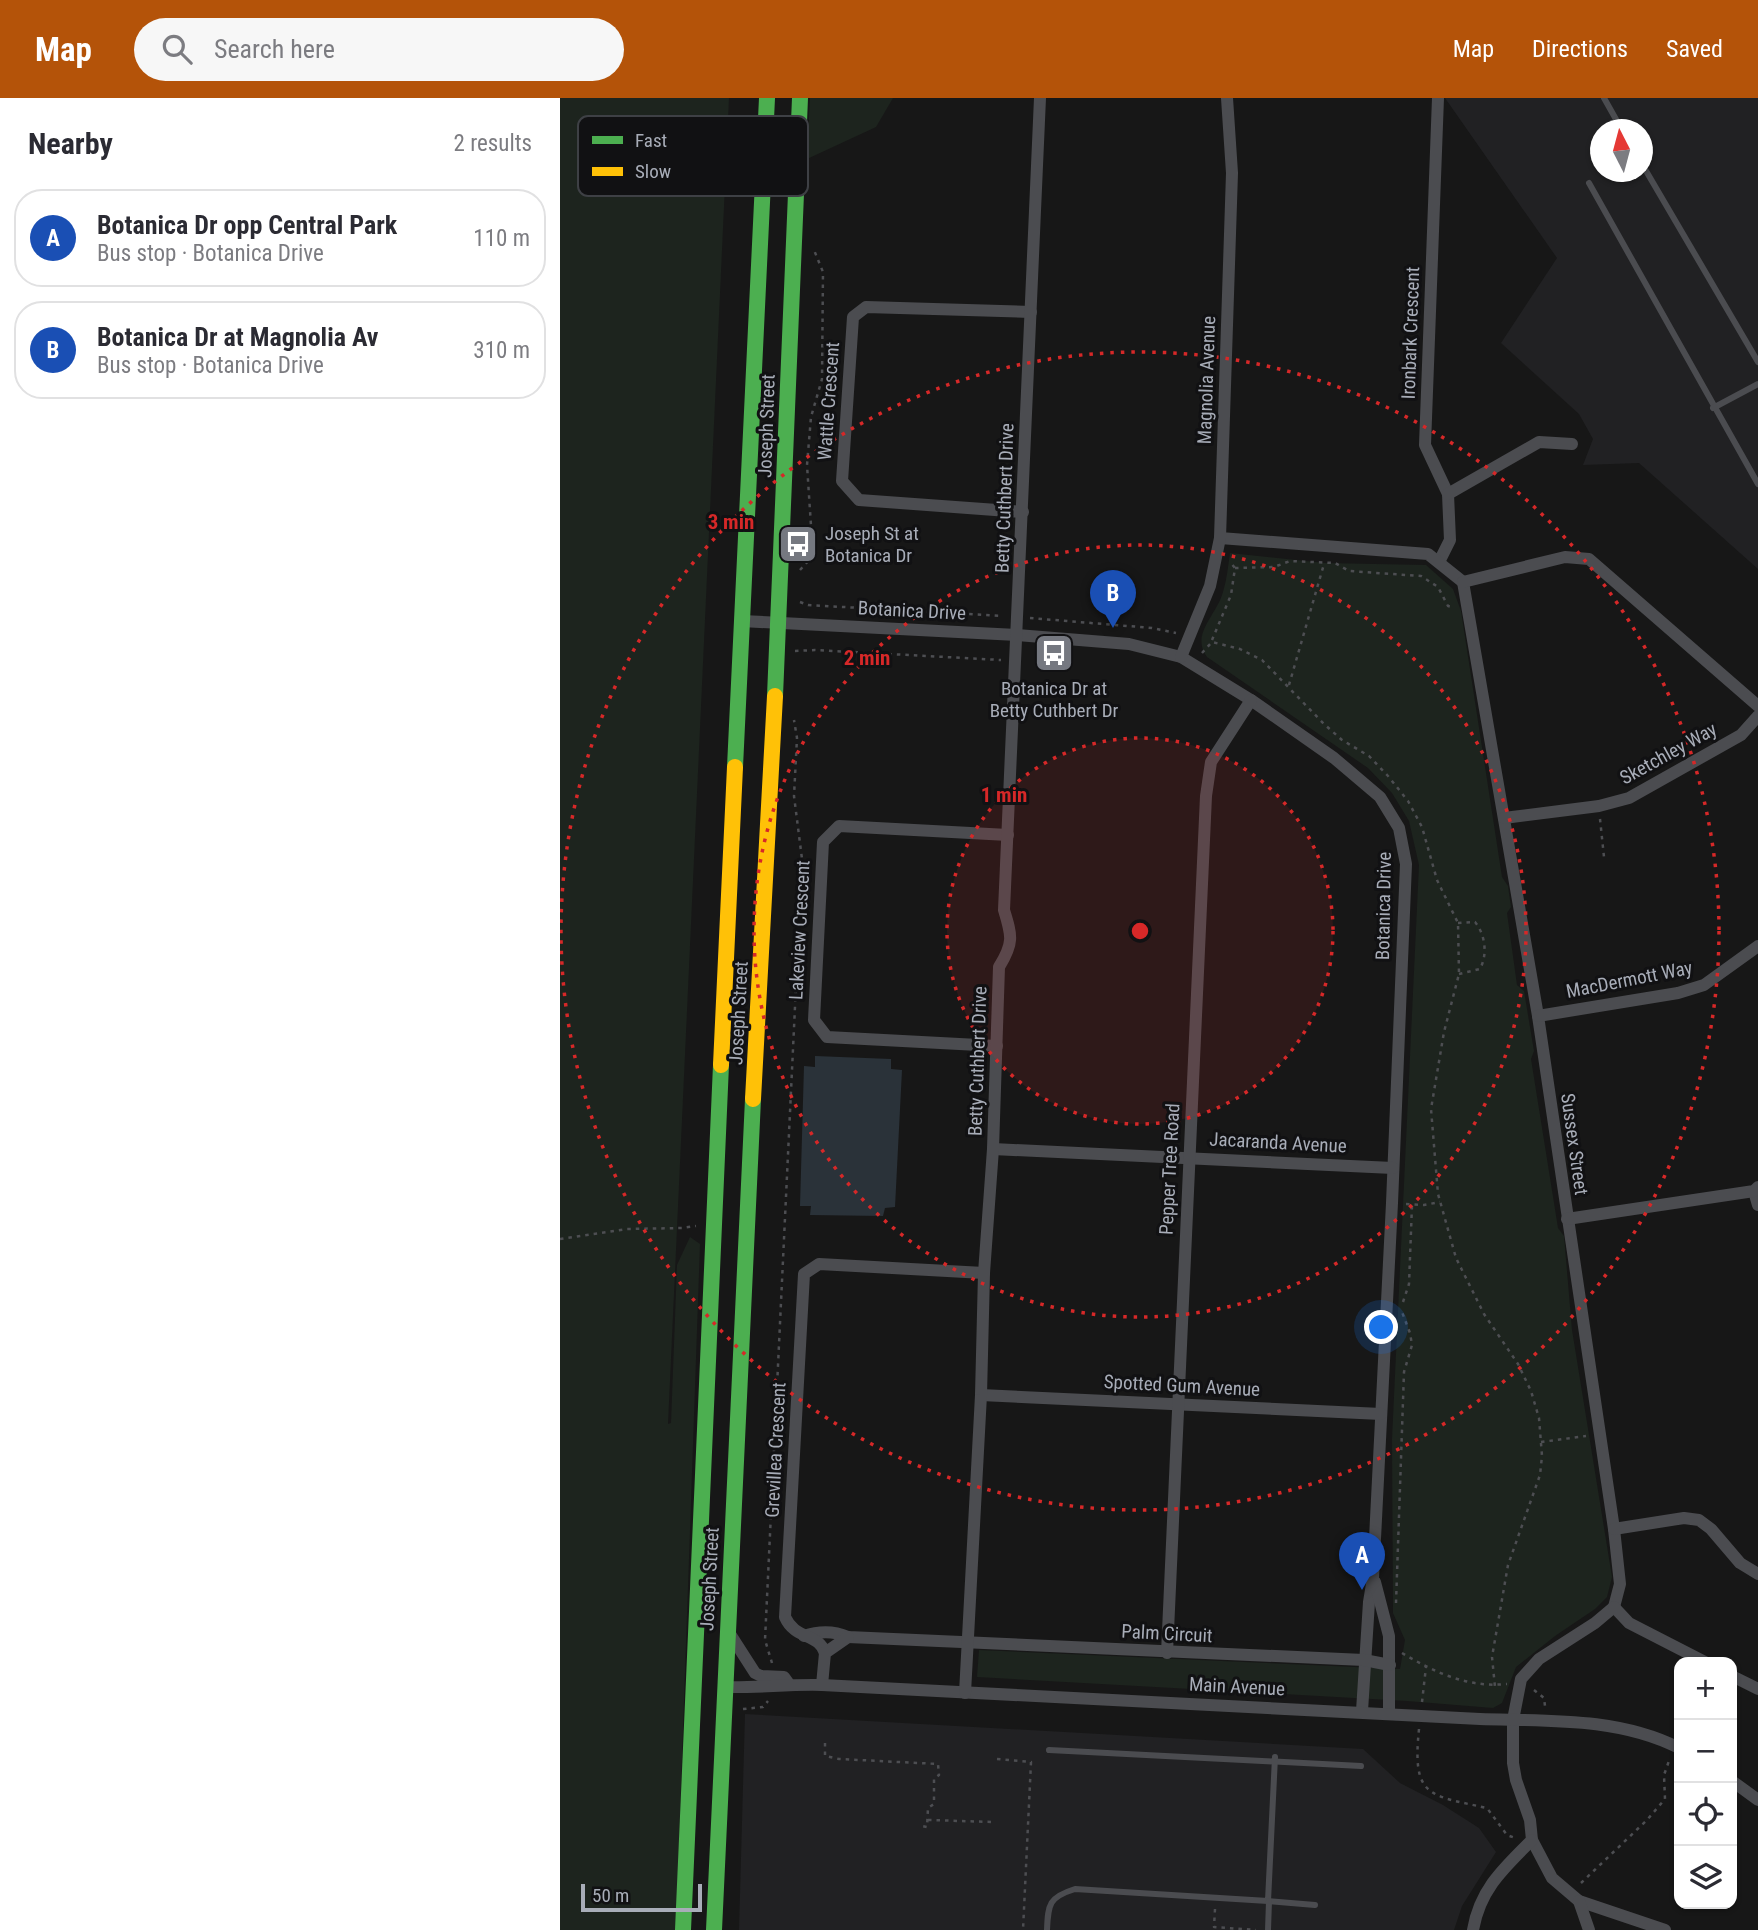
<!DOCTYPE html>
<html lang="en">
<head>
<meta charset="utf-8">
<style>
	body { margin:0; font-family:"Roboto Condensed",sans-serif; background:#f7f7f7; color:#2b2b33 }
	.controls { position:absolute; right:21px; bottom:21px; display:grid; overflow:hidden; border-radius:14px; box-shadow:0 2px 5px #0004 }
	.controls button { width:63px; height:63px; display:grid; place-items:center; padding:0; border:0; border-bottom:2px solid #e1e1e2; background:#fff; color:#2b2b33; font:35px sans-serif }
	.compass { position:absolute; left:1030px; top:21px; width:63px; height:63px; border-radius:50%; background:#fff; box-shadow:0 2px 5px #0004; rotate:354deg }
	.scale { position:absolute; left:21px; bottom:18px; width:121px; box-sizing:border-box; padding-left:7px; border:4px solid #a8adb8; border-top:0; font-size:19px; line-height:24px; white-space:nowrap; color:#a8adb8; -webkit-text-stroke:5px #111113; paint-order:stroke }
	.you { position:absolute; left:822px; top:1230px; width:24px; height:24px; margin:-18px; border:5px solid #fff; border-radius:50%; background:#1a73e8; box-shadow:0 0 0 10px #1a73e833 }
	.badge { display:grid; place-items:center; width:46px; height:46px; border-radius:50%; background:#b45309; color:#fff; font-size:23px; font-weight:700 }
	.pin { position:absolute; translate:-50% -58px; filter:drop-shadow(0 2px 4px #0008) }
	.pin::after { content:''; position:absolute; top:37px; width:24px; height:21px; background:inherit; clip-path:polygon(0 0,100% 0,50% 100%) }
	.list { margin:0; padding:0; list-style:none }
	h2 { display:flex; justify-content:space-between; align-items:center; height:91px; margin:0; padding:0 28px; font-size:30px }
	h2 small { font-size:23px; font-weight:400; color:#7c7c81 }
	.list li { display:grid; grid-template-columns:46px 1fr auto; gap:21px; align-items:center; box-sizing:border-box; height:98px; margin:0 14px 14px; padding:0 14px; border:2px solid #e1e1e2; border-radius:28px }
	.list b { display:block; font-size:26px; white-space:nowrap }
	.list p { margin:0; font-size:23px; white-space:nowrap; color:#7c7c81 }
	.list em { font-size:23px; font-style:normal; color:#7c7c81 }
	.icon { flex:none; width:38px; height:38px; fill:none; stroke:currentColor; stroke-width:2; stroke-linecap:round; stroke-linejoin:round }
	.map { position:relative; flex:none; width:1198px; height:1832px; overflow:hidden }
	header { display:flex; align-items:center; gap:42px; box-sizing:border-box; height:98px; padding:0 35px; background:#b45309; color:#fff }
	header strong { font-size:33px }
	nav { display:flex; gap:38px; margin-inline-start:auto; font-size:24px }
	.search { width:490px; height:63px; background:#f7f7f7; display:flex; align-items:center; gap:18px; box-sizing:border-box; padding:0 24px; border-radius:38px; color:#7c7c81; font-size:26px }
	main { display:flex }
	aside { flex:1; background:#fff }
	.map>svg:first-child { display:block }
	.built { fill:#212123; fill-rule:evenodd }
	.green { fill:#1d241e }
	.water { fill:#2a3239 }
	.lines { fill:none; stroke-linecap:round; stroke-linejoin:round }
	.path { stroke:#4d4e52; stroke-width:2.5; stroke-dasharray:3.5 5; stroke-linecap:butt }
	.lane { stroke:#4b4c50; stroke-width:6 }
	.street { stroke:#4b4c50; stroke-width:12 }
	.fast { stroke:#4caf50; stroke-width:16 }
	.slow { stroke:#ffc107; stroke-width:16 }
	.ring { fill:none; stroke:#d62828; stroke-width:3.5; stroke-dasharray:3.5 7 }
	.labels { text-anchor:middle; stroke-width:6; stroke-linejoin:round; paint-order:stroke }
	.street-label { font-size:19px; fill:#a8adb8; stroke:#111113 }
	.poi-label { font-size:19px; fill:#a8adb8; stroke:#111113; text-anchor:start }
	.key { fill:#111113; stroke:#3e4045; stroke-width:2 }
	.key-label { font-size:19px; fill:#a8adb8 }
	.centre { fill:#d62828; stroke:#111113; stroke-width:3.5 }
	.ring-label { font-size:21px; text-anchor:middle; font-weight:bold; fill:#d62828; stroke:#111113; stroke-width:6; stroke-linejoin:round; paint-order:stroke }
</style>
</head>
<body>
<header>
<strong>Map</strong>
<div class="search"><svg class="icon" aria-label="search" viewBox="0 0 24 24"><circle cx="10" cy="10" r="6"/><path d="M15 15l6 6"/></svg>Search here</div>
<nav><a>Map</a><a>Directions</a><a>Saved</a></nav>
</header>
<main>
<aside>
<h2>Nearby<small>2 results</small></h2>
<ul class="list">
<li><span class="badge" style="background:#1a4fb4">A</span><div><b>Botanica Dr opp Central Park</b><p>Bus stop · Botanica Drive</p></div><em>110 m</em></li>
<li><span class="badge" style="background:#1a4fb4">B</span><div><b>Botanica Dr at Magnolia Av</b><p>Bus stop · Botanica Drive</p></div><em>310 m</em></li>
</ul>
</aside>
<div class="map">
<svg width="1198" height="1832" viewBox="0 0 1198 1832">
	<rect width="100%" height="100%" fill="#171717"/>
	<g class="built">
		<path d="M885 0H1198V471L1079 365 1023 367 1033 341 1019 316 941 245 997 160ZM1040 32H1082V74H1040Z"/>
		<path d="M185 1616 803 1651 840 1685 883 1707 919 1730 936 1754 902 1808 894 1832H179Z"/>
	</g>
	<g class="green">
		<path d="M0 0H169L108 1326 111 1325 117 1167 130 1139 140 1146 116 1832H0Z"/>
		<path d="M250 0H333L316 29 247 61Z"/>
		<path d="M670 455 765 465 866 467 893 491 901 513 942 779 948 788 951 809 947 815 957 887 964 893 974 953 971 961 998 1130 1004 1138 1012 1232 1052 1479 1047 1499 1035 1511 995 1538 956 1569 942 1605 933 1610 847 1603 417 1579 419 1552 840 1571 845 1542 833 1515 832 1341 859 767 849 723 832 695 808 670 647 559C630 536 657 517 663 494 667 481 668 468 670 455Z"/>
	</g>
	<path class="water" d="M255 958 331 961V971L342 972 335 1109 325 1110 323 1118 250 1117 251 1108H240L244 968 255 969Z"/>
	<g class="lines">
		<g class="path">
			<path d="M675 470 714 469 730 463 775 465 789 473 861 478 878 489 888 508 892 509"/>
			<path d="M240 472 253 458 247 367 251 319 262 281 263 174 254 152"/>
			<path d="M240 504 248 507 443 518"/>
			<path d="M470 520 592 530 616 535"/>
			<path d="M652 542 671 497 675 470 670 464"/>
			<path d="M235 553 255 552 441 562"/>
			<path d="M642 555 652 544 680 551 702 562 764 626 782 642 809 658 828 678 848 703 862 729 877 782 898 825 899 876 884 934 871 1011 878 1096 896 1160 924 1216 958 1266 971 1293 979 1320 982 1358 980 1377 948 1467 932 1559 935 1589"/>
			<path d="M729 587 764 466"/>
			<path d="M1040 721 1044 759"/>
			<path d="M898 825 915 824C925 836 928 856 920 871L899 876"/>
			<path d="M846 1106 864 1107 880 1104"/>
			<path d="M0 1141 67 1131 122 1130 136 1128"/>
			<path d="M843 1204 849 1186 852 1107"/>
			<path d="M981 1344 1026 1338"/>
			<path d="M836 1505 844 1274 852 1247 850 1235 842 1214"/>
			<path d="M842 1555C876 1575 908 1590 947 1586"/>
			<path d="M212 1565 205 1542 242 761 234 698 237 640 234 622"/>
			<path d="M974 1592 984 1600 985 1608"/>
			<path d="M862 1604 866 1569"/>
			<path d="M183 1611 203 1609 208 1603"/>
			<path d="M859 1631C852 1699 868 1697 927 1710L947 1737 955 1740"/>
			<path d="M265 1645V1658L279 1661 378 1666 379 1677 374 1681V1706L368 1710 367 1729 362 1728"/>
			<path d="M437 1661 471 1664 463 1832"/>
			<path d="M368 1722 434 1724"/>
			<path d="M1021 1785 1087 1722 1105 1701 1104 1677 1110 1660"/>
			<path d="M655 1811 654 1829 696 1832"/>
		</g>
		<g class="lane">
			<path d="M1044 0 1062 32"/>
			<path d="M1082 66 1198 264"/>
			<path d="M1029 85 1198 386"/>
			<path d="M1153 310 1198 286"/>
			<path d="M489 1652 801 1668"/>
			<path d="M708 1803 755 1807"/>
			<path d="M487 1832C488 1806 489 1799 515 1791L708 1803 715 1659"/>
			<path d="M708 1832 709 1803"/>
		</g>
		<g class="street">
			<path d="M878 0 865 347 888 396 890 442 879 464"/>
			<path d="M888 396 979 344 1012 346"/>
			<path d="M463 414 299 402 282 383 293 219 306 209 471 214"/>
			<path d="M660 440 868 456 903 484"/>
			<path d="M903 484 978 918 1054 1431 1060 1486 1054 1509"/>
			<path d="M903 484 1005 459 1029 461 1198 608"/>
			<path d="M182 523 457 537 569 546 621 559 691 602 774 660 820 699 839 730 846 766 832 1105 813 1480 809 1504 802 1613"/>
			<path d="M621 559 650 488 660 440 672 75 667 0"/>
			<path d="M944 720 1039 708 1069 700 1181 637 1198 618"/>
			<path d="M978 918 1118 895 1144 887 1198 848"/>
			<path d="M437 948 267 939 254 922 263 744 279 728 448 737"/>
			<path d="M433 1051 833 1070"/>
			<path d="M1194 1093 1198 1107"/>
			<path d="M1007 1121 1194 1093 1198 1089"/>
			<path d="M421 1297 821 1316"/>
			<path d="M1054 1431 1124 1420 1139 1422 1151 1431 1180 1465 1198 1476"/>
			<path d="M815 1484 829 1538V1615"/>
			<path d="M1054 1509 1035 1525 979 1561 961 1581 953 1622V1665L956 1682 970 1722 972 1742 992 1780 1019 1803 1105 1832"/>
			<path d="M1054 1509 1069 1525 1145 1564"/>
			<path d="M170 1536 195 1575 201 1578 224 1579 229 1586"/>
			<path d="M244 1538C259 1533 274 1533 288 1539L804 1562 830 1567"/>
			<path d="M265 1555C259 1535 235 1542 225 1519L244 1176 259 1166 424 1175"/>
			<path d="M607 1555 646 698 651 664 691 602"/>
			<path d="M1172 1578 1198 1591"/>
			<path d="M262 1587 265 1555 288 1539"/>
			<path d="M164 1589C197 1590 229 1586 262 1587L920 1621C986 1623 1058 1619 1119 1650"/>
			<path d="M405 1595 421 1297 424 1175 433 1051 439 869C454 845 452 838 444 812L480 0"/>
			<path d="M1172 1683 1198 1702"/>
			<path d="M1019 1803 1029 1832"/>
			<path d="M913 1832C920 1791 944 1770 972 1742"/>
		</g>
		<g class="fast">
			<path d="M215 598 240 0"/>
			<path d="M175 669 207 0"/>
			<path d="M123 1832 161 967"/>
			<path d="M154 1832 193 1001"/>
		</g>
		<g class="slow">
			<path d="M161 967 175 669"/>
			<path d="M193 1001 215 598"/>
		</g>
	</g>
	<circle cx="580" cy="833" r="193" fill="#d62828" fill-opacity=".12"/>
	<g class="ring">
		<circle cx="580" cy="833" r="193"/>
		<circle cx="580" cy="833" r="386"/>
		<circle cx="580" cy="833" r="579"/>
	</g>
	<defs>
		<g id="bus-square" transform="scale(2.0125)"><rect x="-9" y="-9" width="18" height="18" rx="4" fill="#757880" stroke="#111113"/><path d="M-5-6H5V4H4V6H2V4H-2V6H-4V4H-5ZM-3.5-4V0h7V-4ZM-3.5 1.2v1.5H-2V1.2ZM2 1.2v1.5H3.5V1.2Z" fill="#fff"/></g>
	</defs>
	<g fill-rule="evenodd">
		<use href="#bus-square" x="238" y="446"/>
		<use href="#bus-square" x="494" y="555"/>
	</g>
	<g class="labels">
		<g class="street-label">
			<text transform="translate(850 235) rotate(-88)" y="7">Ironbark Crescent</text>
			<text transform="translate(646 282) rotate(-88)" y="7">Magnolia Avenue</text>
			<text transform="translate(268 303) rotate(-86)" y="7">Wattle Crescent</text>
			<text transform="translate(206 328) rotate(-88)" y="7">Joseph Street</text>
			<text transform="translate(444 400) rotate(-88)" y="7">Betty Cuthbert Drive</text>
			<text transform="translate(352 512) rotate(3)" y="7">Botanica Drive</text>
			<text transform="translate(1108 655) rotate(-29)" y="7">Sketchley Way</text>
			<text transform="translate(823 808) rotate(-89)" y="7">Botanica Drive</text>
			<text transform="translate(239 832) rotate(-87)" y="7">Lakeview Crescent</text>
			<text transform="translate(1069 881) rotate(-11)" y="7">MacDermott Way</text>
			<text transform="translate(178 915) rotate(-87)" y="7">Joseph Street</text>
			<text transform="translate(417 963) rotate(-88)" y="7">Betty Cuthbert Drive</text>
			<text transform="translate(718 1044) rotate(3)" y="7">Jacaranda Avenue</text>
			<text transform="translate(1015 1046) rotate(82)" y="7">Sussex Street</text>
			<text transform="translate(609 1071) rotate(-87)" y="7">Pepper Tree Road</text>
			<text transform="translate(622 1287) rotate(3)" y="7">Spotted Gum Avenue</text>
			<text transform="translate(215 1352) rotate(-87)" y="7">Grevillea Crescent</text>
			<text transform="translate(149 1481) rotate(-87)" y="7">Joseph Street</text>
			<text transform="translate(607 1535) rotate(3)" y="7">Palm Circuit</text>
			<text transform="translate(677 1588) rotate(3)" y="7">Main Avenue</text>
		</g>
		<g class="poi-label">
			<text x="265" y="442">Joseph St at<tspan x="265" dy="22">Botanica Dr</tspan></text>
			<text x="494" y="597" text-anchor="middle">Botanica Dr at<tspan x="494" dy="22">Betty Cuthbert Dr</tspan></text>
		</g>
	</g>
	<rect x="18" y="18" width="230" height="80" rx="10" class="key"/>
	<rect x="32" y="38" width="31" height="8" fill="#4caf50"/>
	<rect x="32" y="69" width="31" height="9" fill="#ffc107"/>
	<g class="key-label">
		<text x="75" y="49">Fast</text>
		<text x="75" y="80">Slow</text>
	</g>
	<circle cx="580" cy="833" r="10" class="centre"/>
	<g class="ring-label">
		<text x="171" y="431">3 min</text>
		<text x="307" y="567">2 min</text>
		<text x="444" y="704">1 min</text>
	</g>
</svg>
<div class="controls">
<button>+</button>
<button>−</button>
<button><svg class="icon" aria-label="locate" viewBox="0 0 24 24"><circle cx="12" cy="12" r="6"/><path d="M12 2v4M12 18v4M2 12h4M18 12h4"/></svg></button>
<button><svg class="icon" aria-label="layers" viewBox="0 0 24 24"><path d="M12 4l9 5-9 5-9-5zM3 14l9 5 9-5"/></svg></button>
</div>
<svg class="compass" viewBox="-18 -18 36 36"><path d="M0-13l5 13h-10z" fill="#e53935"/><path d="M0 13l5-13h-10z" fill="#7c7c81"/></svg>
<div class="scale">50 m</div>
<div class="you"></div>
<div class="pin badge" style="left:802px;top:1492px;background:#1a4fb4">A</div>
<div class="pin badge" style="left:553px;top:530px;background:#1a4fb4">B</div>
</div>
</main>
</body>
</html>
